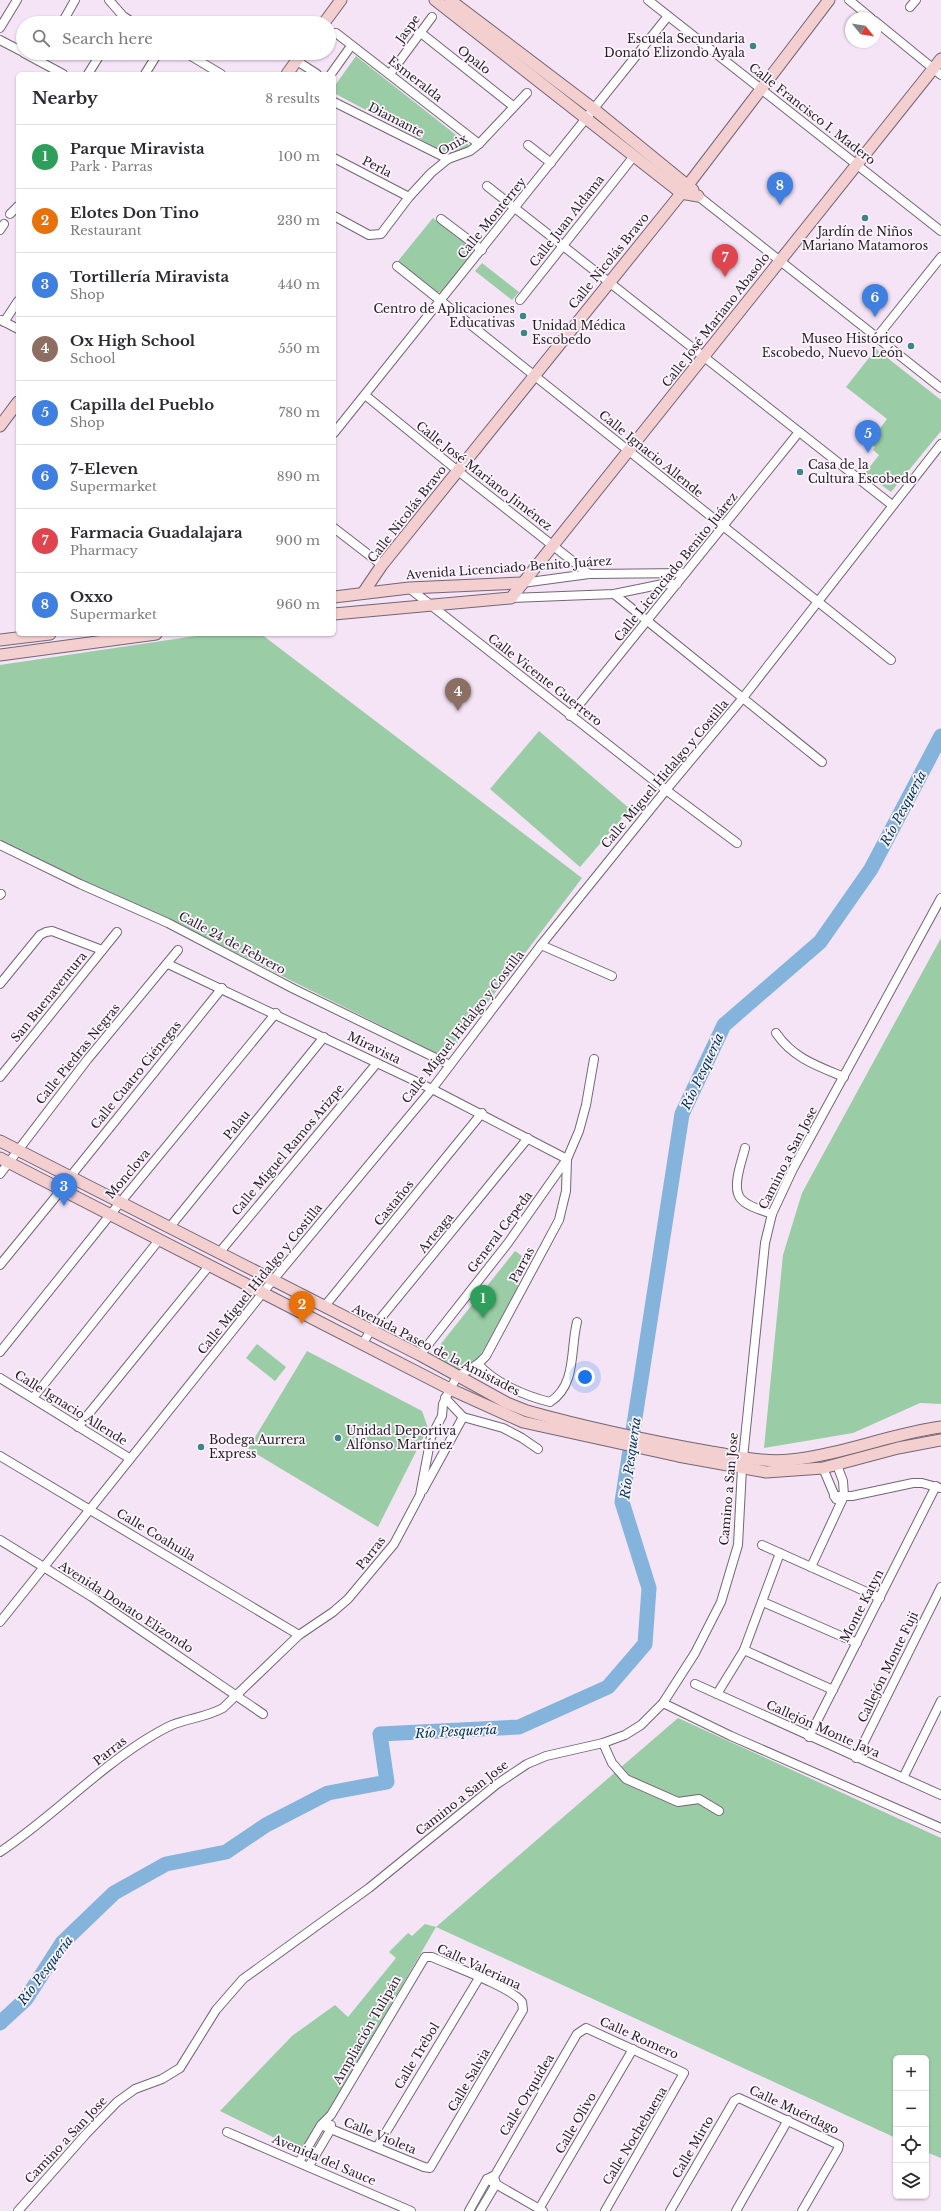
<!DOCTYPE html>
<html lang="en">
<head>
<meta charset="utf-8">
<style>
	body { margin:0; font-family:"Libre Baskerville",serif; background:#f2f2f3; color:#2b2b33 }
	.controls { position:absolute; right:12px; bottom:12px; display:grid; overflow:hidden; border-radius:6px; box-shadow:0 1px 3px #0004 }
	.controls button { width:36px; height:36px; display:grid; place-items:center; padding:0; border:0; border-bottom:1px solid #e1e1e2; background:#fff; color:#2b2b33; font:20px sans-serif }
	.compass { position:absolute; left:845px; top:12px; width:36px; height:36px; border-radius:50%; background:#fff; box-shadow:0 1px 3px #0004; rotate:120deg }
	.you { position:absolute; left:585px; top:1377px; width:14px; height:14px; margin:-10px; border:3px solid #fff; border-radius:50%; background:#1a73e8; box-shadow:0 0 0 6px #1a73e833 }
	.badge { display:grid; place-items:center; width:26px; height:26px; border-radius:50%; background:#1a73e8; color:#fff; font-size:13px; font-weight:700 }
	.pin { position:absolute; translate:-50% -33px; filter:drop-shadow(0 1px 2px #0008) }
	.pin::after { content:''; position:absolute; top:21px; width:14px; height:12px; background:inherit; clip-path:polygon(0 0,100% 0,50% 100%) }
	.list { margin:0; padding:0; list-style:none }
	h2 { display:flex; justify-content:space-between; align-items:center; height:52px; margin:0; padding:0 16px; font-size:17px }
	h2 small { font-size:13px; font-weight:400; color:#7c7c81 }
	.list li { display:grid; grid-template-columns:26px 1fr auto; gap:12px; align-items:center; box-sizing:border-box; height:64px; padding:0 16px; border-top:1px solid #e1e1e2 }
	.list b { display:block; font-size:15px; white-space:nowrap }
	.list p { margin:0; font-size:13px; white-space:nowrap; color:#7c7c81 }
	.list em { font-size:13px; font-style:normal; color:#7c7c81 }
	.icon { flex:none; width:22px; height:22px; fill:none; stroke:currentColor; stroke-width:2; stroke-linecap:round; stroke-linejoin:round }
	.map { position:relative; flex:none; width:941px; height:2211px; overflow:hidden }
	.search { position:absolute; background:#fff; box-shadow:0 1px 3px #0004; left:16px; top:16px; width:320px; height:44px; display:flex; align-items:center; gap:10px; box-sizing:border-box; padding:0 14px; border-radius:22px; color:#7c7c81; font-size:15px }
	.panel { position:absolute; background:#fff; box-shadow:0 1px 3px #0004; left:16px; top:72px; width:320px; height:564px; border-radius:6px }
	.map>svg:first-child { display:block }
	.green { fill:#9acca5 }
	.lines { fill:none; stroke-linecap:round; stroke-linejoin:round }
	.river { stroke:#84b3dc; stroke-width:15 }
	.street-casing { stroke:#736675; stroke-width:10 }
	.secondary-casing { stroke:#736675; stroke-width:13 }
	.street { stroke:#fff; stroke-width:8 }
	.secondary { stroke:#f3cfd0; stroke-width:11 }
	.poi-dot { fill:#3d8587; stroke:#fdf4fe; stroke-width:1.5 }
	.labels { text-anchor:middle; stroke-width:3.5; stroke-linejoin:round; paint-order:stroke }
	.street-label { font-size:12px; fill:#241f25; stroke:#fdf4fe }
	.poi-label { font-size:12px; fill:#241f25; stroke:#fdf4fe; text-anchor:start }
	.water-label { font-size:13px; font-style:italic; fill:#003a60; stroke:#fdf4fe }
</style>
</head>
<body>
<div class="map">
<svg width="941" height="2211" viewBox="0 0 941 2211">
	<rect width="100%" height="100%" fill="#f4e4f6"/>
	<g class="green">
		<path d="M356 56 470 146 450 155 334 93V87Z"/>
		<path d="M433 218 471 248 472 255 444 292H437L398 261Z"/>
		<path d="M482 263 519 292 512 300 475 271Z"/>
		<path d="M876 349 941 400V431L891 492 865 473 879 455 873 450 875 447 869 443 887 419 846 387Z"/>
		<path d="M209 634H261L582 878 450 1052 442 1056 176 923 81 881 0 841V665Z"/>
		<path d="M539 731 630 809 580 867 490 789Z"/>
		<path d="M941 938V1404L920 1403 853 1433 764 1448 783 1255 802 1193Z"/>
		<path d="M515 1251 522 1256 517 1291 499 1328 467 1374 432 1355Z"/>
		<path d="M257 1344 286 1367 275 1381 246 1358Z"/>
		<path d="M307 1351 422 1411 428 1428 378 1527 248 1449Z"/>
		<path d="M678 1718 941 1838V2158L926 2152V2058H896V2138L436 1927 305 2153 220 2111 292 2036 335 2005 348 2017 396 1958 389 1952 408 1933 412 1936 425 1924 436 1927Z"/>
	</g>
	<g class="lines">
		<path class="river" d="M0 2023 26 1999 62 1943 114 1893 166 1864 226 1852 266 1825 328 1793 387 1782 380 1734 519 1727 608 1687 645 1644 649 1588 622 1502 682 1114 724 1025 820 942 871 869 941 736"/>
		<g class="street-casing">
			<g id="street">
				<path d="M109 0 123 16 134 23"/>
				<path d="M648 0 941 231"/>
				<path d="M849 0 871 18"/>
				<path d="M910 7 916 0"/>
				<path d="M875 21 941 75"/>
				<path d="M62 23 75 0"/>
				<path d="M0 28 17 0"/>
				<path d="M336 33 479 144"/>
				<path d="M421 33 513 106"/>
				<path d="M0 40 23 52"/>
				<path d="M24 53 63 74"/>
				<path d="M186 53 221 74"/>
				<path d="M39 61 43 53"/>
				<path d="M297 61 317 74"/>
				<path d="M88 74 101 53"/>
				<path d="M145 74 158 53"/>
				<path d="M331 74 351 46"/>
				<path d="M390 74 432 17"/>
				<path d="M334 102 448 159"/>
				<path d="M528 145 551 163"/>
				<path d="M334 158 409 197"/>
				<path d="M487 186 892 505"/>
				<path d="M698 196 941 388"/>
				<path d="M10 214 18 206"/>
				<path d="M334 216 369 235 381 234 409 197 431 173 448 159 470 151 479 144 527 93"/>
				<path d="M441 219 482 250"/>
				<path d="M0 230 4 224"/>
				<path d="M397 266 891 660"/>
				<path d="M520 300 634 156"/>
				<path d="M1 320 18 329"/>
				<path d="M4 322 18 301"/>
				<path d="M877 337 941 257"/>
				<path d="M365 395 458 471 589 574"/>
				<path d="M334 433 668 16"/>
				<path d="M334 528 382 565"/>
				<path d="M522 583 589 574 685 573"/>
				<path d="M409 588 666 790 737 843"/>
				<path d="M614 594 822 762"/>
				<path d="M511 598 614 594 663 584H677"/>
				<path d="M570 716 799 432"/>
				<path d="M0 845 80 884 168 923 294 989 450 1065"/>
				<path d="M0 895 1 894"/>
				<path d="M541 945 612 976"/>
				<path d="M168 964 432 1089 567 1159 508 1243 420 1355"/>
				<path d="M0 984 40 935 46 932 52 931 102 950"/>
				<path d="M776 1033C793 1058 817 1066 844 1077"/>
				<path d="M0 1077 117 932"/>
				<path d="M745 1148C742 1161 731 1188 741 1199 748 1207 762 1210 772 1214"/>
				<path d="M0 1174 87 1060 178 950"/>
				<path d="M70 1177 222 988"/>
				<path d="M169 1228 324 1037"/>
				<path d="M219 1253 377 1063"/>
				<path d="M0 1265 62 1189"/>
				<path d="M324 1307 482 1113"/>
				<path d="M363 1343 371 1330 528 1138"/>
				<path d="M0 1352 110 1215 276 1013"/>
				<path d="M478 1364C495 1383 525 1396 550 1402 577 1385 570 1349 577 1322"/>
				<path d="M0 1378 129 1458"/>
				<path d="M33 1398 159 1240"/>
				<path d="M445 1398 463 1417 503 1428 522 1438 538 1449"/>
				<path d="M78 1427 209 1266"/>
				<path d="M0 1456 299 1635"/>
				<path d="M823 1468 836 1499"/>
				<path d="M423 1490 463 1417"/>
				<path d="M834 1496H852L913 1483H922L940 1488"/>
				<path d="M0 1540 92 1597 263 1714"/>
				<path d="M762 1545 880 1598"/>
				<path d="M811 1567 844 1496 843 1481 837 1465"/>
				<path d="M763 1602 857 1643"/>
				<path d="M0 1622 273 1280 432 1089 541 945 666 790 742 699 941 444"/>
				<path d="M744 1650 833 1690"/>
				<path d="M695 1684 941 1795"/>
				<path d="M717 1694 744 1650 780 1553"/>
				<path d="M663 1703 731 1736 941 1828"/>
				<path d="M809 1737 936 1486"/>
				<path d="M603 1743 612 1763 626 1779 678 1802 699 1799 719 1811"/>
				<path d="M856 1758 941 1587"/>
				<path d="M903 1778 941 1701"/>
				<path d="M0 1852C51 1818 93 1773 145 1740 153 1735 163 1729 172 1725 189 1718 207 1717 223 1708L299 1635 333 1612 348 1599 394 1544 420 1495 431 1437 442 1416 443 1404 450 1389 457 1377 478 1364 486 1356 559 1220 566 1191 567 1159 579 1131 586 1105 594 1059"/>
				<path d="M227 2132 411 2211"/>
				<path d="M377 2147 479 1978"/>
				<path d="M299 2162 321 2125 331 2115 425 1957H432C452 1966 511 1987 522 2002L523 2010 430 2168 424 2167 321 2125"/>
				<path d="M309 2166 331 2129V2125"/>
				<path d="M487 2179 543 2211"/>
				<path d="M539 2209 633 2049"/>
				<path d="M18 2211 86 2134 117 2102 135 2089 162 2079 180 2068 216 2010 243 1979 369 1888 497 1784 527 1764 546 1756 603 1743 625 1735 641 1725 663 1703 695 1653 721 1602 738 1545 742 1468 765 1243 772 1214 793 1169 941 898"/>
				<path d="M469 2211 487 2179 495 2175 577 2034 586 2028 684 2073 605 2211"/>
				<path d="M480 2211 496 2184 495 2180"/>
				<path d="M670 2211 734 2101 739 2098 839 2145 838 2149 802 2211"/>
				<path d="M736 2211 788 2120"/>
			</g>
		</g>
		<g class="secondary-casing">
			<g id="secondary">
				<path d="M435 0 681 193 698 196"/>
				<path d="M450 0 595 110 693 190"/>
				<path d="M324 23 341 0"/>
				<path d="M287 74 302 53"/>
				<path d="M0 426 18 402"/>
				<path d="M363 593 382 565 688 185 829 0"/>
				<path d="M334 597 409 588 522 583"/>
				<path d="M334 614 511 598 941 59"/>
				<path d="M0 640 50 634"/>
				<path d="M0 655 156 634"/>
				<path d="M0 1141 420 1355 507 1403 527 1411C588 1428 650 1441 711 1452 737 1456 763 1463 790 1460 841 1455 890 1434 941 1427"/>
				<path d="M0 1158 450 1389 523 1422 678 1456 766 1472 823 1468 898 1448 941 1440"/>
			</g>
		</g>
		<use href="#street" class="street"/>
		<use href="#secondary" class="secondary"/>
	</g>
	<g class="poi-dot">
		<circle cx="753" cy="46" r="4"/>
		<circle cx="865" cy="218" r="4"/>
		<circle cx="523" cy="316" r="4"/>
		<circle cx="524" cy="333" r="4"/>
		<circle cx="911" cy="346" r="4"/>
		<circle cx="800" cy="472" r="4"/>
		<circle cx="338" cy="1438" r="4"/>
		<circle cx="201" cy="1447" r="4"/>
	</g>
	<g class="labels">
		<g class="street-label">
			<text transform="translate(408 29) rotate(-54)" y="4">Jaspe</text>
			<text transform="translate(474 60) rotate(38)" y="4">Opalo</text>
			<text transform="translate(415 79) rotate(38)" y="4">Esmeralda</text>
			<text transform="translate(812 114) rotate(38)" y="4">Calle Francisco I. Madero</text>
			<text transform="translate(396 120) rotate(27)" y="4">Diamante</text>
			<text transform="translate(453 145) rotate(-29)" y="4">Onix</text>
			<text transform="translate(377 167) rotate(27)" y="4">Perla</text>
			<text transform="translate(492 218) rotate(-51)" y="4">Calle Monterrey</text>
			<text transform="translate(567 221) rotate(-52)" y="4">Calle Juan Aldama</text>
			<text transform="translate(609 261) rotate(-51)" y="4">Calle Nicolás Bravo</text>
			<text transform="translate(716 320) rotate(-52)" y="4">Calle José Mariano Abasolo</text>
			<text transform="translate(651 454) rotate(39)" y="4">Calle Ignacio Allende</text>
			<text transform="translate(484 476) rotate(38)" y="4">Calle José Mariano Jiménez</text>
			<text transform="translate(407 514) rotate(-52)" y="4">Calle Nicolás Bravo</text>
			<text transform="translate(676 567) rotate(-51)" y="4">Calle Licenciado Benito Juárez</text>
			<text transform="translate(509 568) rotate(-4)" y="4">Avenida Licenciado Benito Juárez</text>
			<text transform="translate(545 680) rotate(38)" y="4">Calle Vicente Guerrero</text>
			<text transform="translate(665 774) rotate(-50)" y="4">Calle Miguel Hidalgo y Costilla</text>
			<text transform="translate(232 943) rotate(28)" y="4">Calle 24 de Febrero</text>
			<text transform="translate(49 997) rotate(-51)" y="4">San Buenaventura</text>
			<text transform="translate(463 1027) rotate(-52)" y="4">Calle Miguel Hidalgo y Costilla</text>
			<text transform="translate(374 1048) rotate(26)" y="4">Miravista</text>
			<text transform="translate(78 1054) rotate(-51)" y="4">Calle Piedras Negras</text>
			<text transform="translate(136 1075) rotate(-51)" y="4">Calle Cuatro Ciénegas</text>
			<text transform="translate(237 1125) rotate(-51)" y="4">Palau</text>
			<text transform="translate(288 1150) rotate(-50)" y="4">Calle Miguel Ramos Arizpe</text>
			<text transform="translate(788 1158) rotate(-63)" y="4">Camino a San Jose</text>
			<text transform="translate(128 1174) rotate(-50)" y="4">Monclova</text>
			<text transform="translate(394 1203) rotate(-51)" y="4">Castaños</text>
			<text transform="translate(500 1232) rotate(-53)" y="4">General Cepeda</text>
			<text transform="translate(436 1233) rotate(-51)" y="4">Arteaga</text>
			<text transform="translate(522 1265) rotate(-62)" y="4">Parras</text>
			<text transform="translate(260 1279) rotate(-51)" y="4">Calle Miguel Hidalgo y Costilla</text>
			<text transform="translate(436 1350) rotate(27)" y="4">Avenida Paseo de la Amistades</text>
			<text transform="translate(71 1408) rotate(32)" y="4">Calle Ignacio Allende</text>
			<text transform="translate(729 1489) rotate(-85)" y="4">Camino a San Jose</text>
			<text transform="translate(156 1535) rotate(31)" y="4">Calle Coahuila</text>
			<text transform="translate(371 1553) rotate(-52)" y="4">Parras</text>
			<text transform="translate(862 1606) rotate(-63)" y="4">Monte Katyn</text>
			<text transform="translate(126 1607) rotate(33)" y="4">Avenida Donato Elizondo</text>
			<text transform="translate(888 1667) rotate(-64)" y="4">Callejón Monte Fuji</text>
			<text transform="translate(823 1729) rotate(24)" y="4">Callejón Monte Jaya</text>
			<text transform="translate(110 1751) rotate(-38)" y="4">Parras</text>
			<text transform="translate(462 1798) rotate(-38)" y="4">Camino a San Jose</text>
			<text transform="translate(479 1967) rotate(25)" y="4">Calle Valeriana</text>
			<text transform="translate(367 2030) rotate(-60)" y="4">Ampliación Tulipán</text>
			<text transform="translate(639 2038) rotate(24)" y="4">Calle Romero</text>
			<text transform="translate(417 2056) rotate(-59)" y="4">Calle Trébol</text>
			<text transform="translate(469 2080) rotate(-60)" y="4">Calle Salvia</text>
			<text transform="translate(527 2095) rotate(-59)" y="4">Calle Orquídea</text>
			<text transform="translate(794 2110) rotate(25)" y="4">Calle Muérdago</text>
			<text transform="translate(576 2123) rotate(-60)" y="4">Calle Olivo</text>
			<text transform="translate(380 2136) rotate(22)" y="4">Calle Violeta</text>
			<text transform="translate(635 2136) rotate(-59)" y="4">Calle Nochebuena</text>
			<text transform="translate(66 2140) rotate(-47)" y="4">Camino a San Jose</text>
			<text transform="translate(693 2147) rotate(-60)" y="4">Calle Mirto</text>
			<text transform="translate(324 2160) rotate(23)" y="4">Avenida del Sauce</text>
		</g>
		<g class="poi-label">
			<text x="745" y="43" text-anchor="end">Escuela Secundaria<tspan x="745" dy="14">Donato Elizondo Ayala</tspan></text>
			<text x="865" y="236" text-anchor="middle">Jardín de Niños<tspan x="865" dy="14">Mariano Matamoros</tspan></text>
			<text x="515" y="313" text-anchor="end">Centro de Aplicaciones<tspan x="515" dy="14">Educativas</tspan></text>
			<text x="532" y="330">Unidad Médica<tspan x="532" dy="14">Escobedo</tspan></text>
			<text x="903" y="343" text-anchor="end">Museo Histórico<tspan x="903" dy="14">Escobedo, Nuevo León</tspan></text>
			<text x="808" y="469">Casa de la<tspan x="808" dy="14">Cultura Escobedo</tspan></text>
			<text x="346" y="1435">Unidad Deportiva<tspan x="346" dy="14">Alfonso Martínez</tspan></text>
			<text x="209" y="1444">Bodega Aurrera<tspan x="209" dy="14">Express</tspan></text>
		</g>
		<g class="water-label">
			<text transform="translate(903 808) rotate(-62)" y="5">Río Pesquería</text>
			<text transform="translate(702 1071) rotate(-65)" y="5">Río Pesquería</text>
			<text transform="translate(630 1458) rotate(-82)" y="5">Río Pesquería</text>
			<text transform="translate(456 1731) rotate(-3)" y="5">Río Pesquería</text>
			<text transform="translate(45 1970) rotate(-53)" y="5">Río Pesquería</text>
		</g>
	</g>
</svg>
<div class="controls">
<button>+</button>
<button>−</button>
<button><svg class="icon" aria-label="locate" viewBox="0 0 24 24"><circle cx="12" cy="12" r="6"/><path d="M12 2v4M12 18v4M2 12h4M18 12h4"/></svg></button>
<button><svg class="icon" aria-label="layers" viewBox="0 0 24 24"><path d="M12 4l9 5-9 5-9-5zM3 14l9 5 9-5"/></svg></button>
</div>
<svg class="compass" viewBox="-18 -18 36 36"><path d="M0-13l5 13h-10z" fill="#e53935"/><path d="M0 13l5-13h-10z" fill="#7c7c81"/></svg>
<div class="you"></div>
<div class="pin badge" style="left:483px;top:1318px;background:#2e9e5b">1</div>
<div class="pin badge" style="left:302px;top:1324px;background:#e8710a">2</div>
<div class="pin badge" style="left:64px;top:1206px;background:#3f7fe0">3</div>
<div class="pin badge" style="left:458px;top:711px;background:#8d6e63">4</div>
<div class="pin badge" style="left:868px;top:453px;background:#3f7fe0">5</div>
<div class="pin badge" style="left:875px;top:317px;background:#3f7fe0">6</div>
<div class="pin badge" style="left:725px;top:277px;background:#e0444e">7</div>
<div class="pin badge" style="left:780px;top:205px;background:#3f7fe0">8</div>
<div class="search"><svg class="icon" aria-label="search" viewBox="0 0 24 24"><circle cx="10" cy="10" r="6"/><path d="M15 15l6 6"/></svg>Search here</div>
<section class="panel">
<h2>Nearby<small>8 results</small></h2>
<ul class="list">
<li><span class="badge" style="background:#2e9e5b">1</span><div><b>Parque Miravista</b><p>Park · Parras</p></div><em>100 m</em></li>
<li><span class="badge" style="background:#e8710a">2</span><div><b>Elotes Don Tino</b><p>Restaurant</p></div><em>230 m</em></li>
<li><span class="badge" style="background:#3f7fe0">3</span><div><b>Tortillería Miravista</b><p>Shop</p></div><em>440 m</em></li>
<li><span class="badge" style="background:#8d6e63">4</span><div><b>Ox High School</b><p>School</p></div><em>550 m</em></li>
<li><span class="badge" style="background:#3f7fe0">5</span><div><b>Capilla del Pueblo</b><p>Shop</p></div><em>780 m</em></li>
<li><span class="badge" style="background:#3f7fe0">6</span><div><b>7-Eleven</b><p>Supermarket</p></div><em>890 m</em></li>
<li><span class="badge" style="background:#e0444e">7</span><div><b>Farmacia Guadalajara</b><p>Pharmacy</p></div><em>900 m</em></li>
<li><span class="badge" style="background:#3f7fe0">8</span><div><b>Oxxo</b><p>Supermarket</p></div><em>960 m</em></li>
</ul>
</section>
</div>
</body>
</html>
